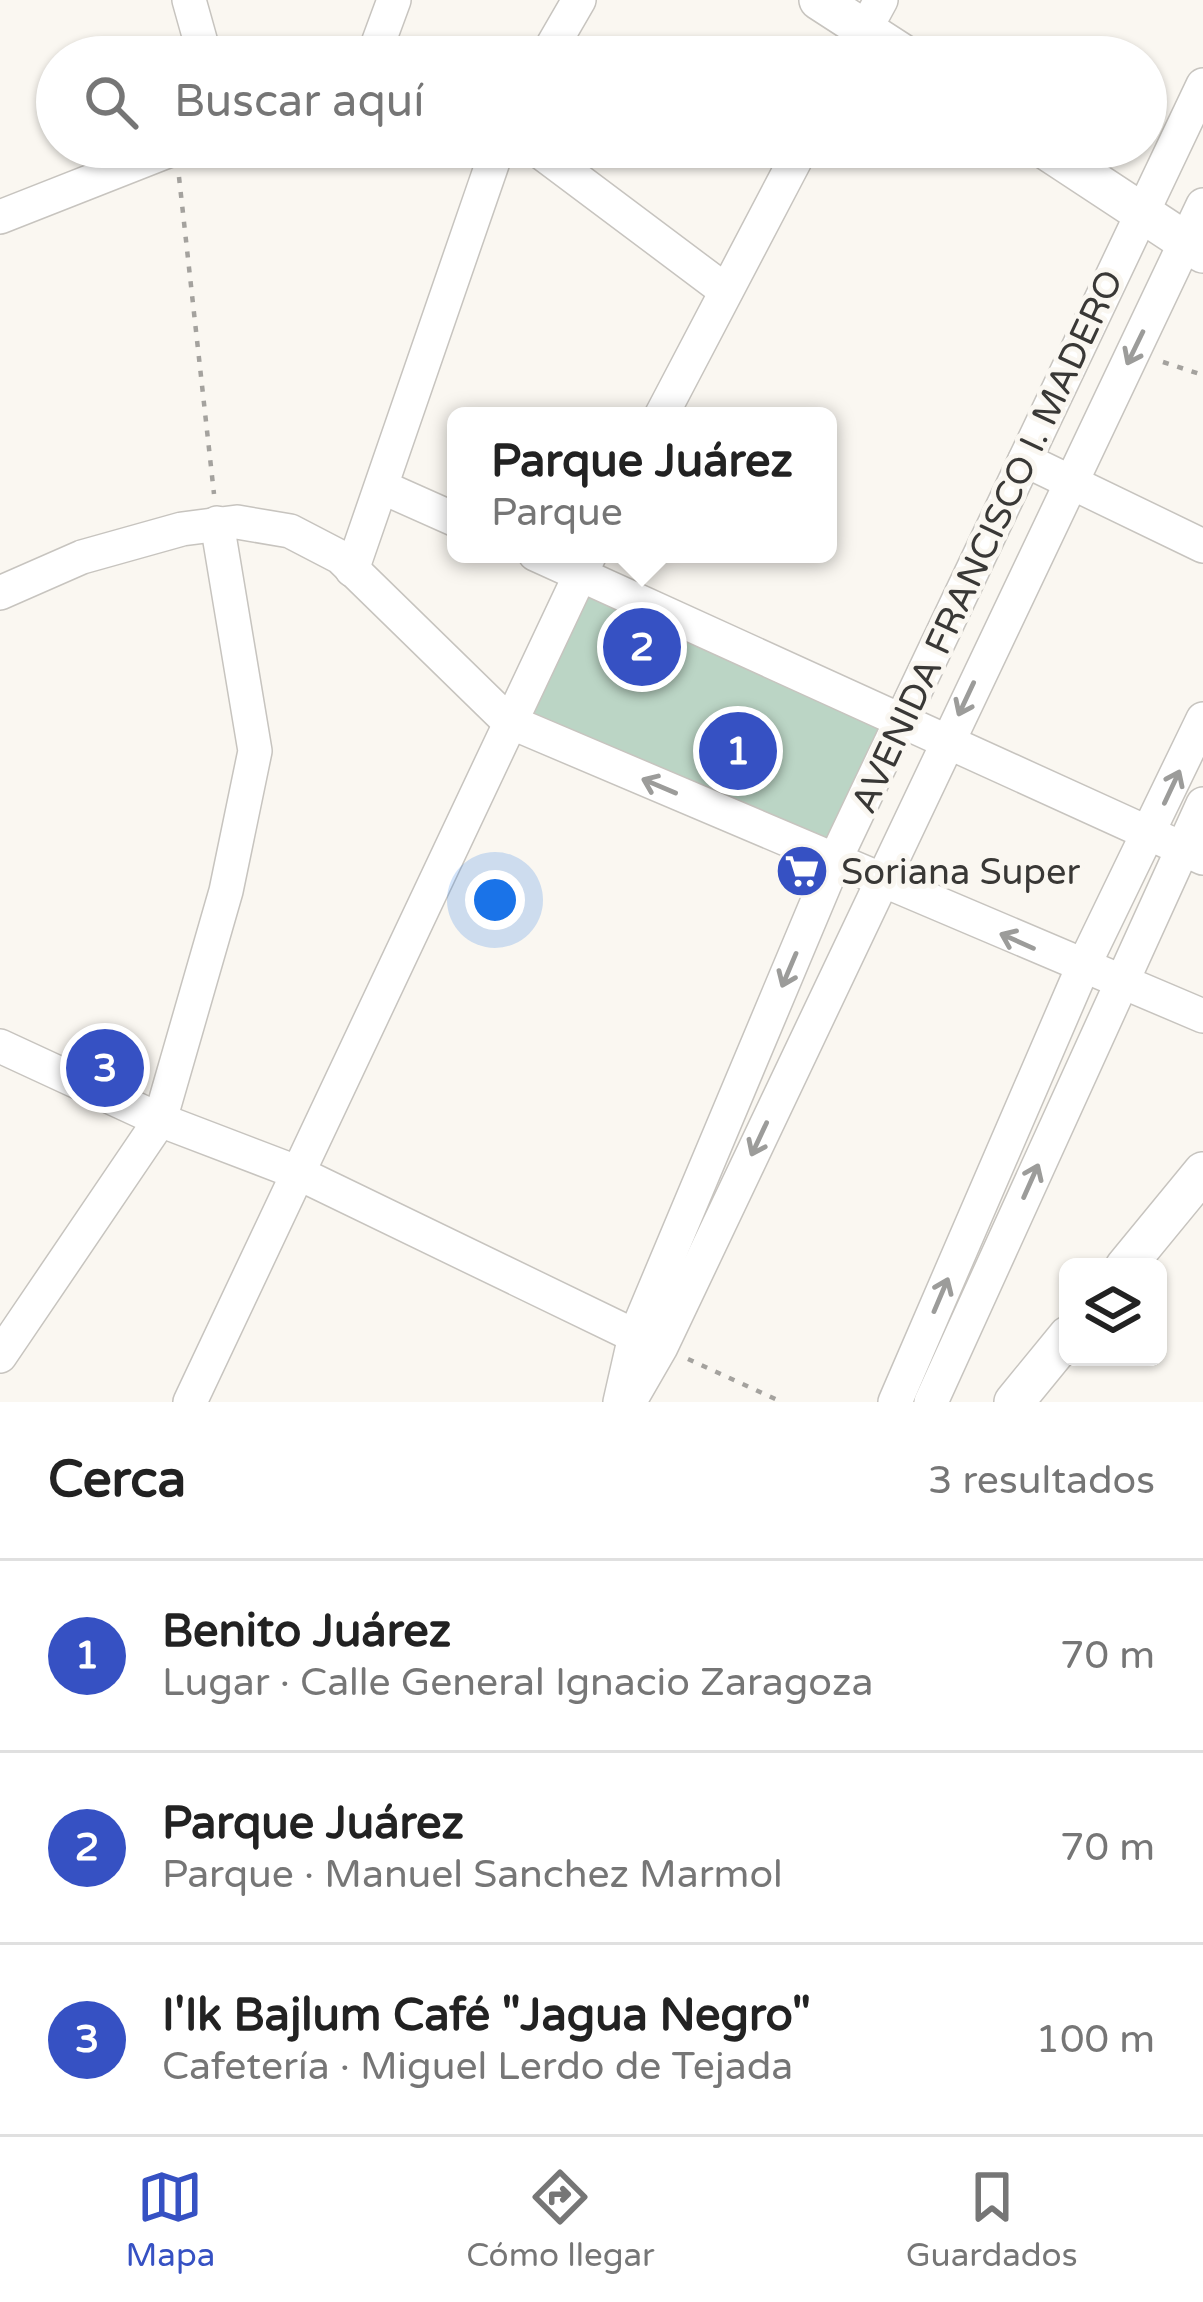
<!DOCTYPE html>
<html lang="es">
<head>
<meta charset="utf-8">
<style>
	body { margin:0; font-family:"Varela Round",sans-serif; background:#f6f6f6; color:#222 }
	.controls { position:absolute; right:36px; bottom:36px; display:grid; overflow:hidden; border-radius:18px; box-shadow:0 3px 9px #0004 }
	.controls button { width:108px; height:108px; display:grid; place-items:center; padding:0; border:0; border-bottom:3px solid #e0e0e0; background:#fff; color:#222; font:60px sans-serif }
	.you { position:absolute; left:495px; top:900px; width:42px; height:42px; margin:-30px; border:9px solid #fff; border-radius:50%; background:#1a73e8; box-shadow:0 0 0 18px #1a73e833 }
	.badge { display:grid; place-items:center; width:78px; height:78px; border-radius:50%; background:#3651c3; color:#fff; font-size:39px; font-weight:700 }
	.pin { position:absolute; translate:-50% -50%; border:6px solid #fff; box-shadow:0 3px 12px #0006 }
	.popup { position:absolute; left:447px; top:407px; width:390px; height:156px; box-sizing:border-box; display:grid; place-content:center; border-radius:18px; background:#fff; filter:drop-shadow(0 3px 9px #0005); font-size:39px; white-space:nowrap; color:#767676 }
	.popup b { font-size:45px; color:#222 }
	.popup::after { content:''; position:absolute; left:50%; top:100%; margin-left:-24px; border:24px solid transparent; border-top-color:#fff }
	.list { margin:0; padding:0; list-style:none }
	h2 { display:flex; justify-content:space-between; align-items:center; height:156px; margin:0; padding:0 48px; font-size:51px }
	h2 small { font-size:39px; font-weight:400; color:#767676 }
	.list li { display:grid; grid-template-columns:78px 1fr auto; gap:36px; align-items:center; box-sizing:border-box; height:192px; padding:0 48px; border-top:3px solid #e0e0e0 }
	.list b { display:block; font-size:45px; white-space:nowrap }
	.list p { margin:0; font-size:39px; white-space:nowrap; color:#767676 }
	.list em { font-size:39px; font-style:normal; color:#767676 }
	.icon { flex:none; width:66px; height:66px; fill:none; stroke:currentColor; stroke-width:2; stroke-linecap:round; stroke-linejoin:round }
	.map { position:relative; flex:none; width:1203px; height:1402px; overflow:hidden }
	.search { position:absolute; background:#fff; box-shadow:0 3px 9px #0004; left:36px; right:36px; top:36px; height:132px; display:flex; align-items:center; gap:30px; box-sizing:border-box; padding:0 42px; border-radius:66px; color:#767676; font-size:45px }
	.sheet { height:732px; background:#fff }
	nav { display:flex; justify-content:space-around; align-items:center; box-sizing:border-box; height:168px; border-top:3px solid #e0e0e0; background:#fff; font-size:33px; color:#767676 }
	nav a { display:grid; justify-items:center; gap:6px }
	nav .on { color:#3651c3 }
	.map>svg:first-child { display:block }
	.green { fill:#bbd5c5 }
	.lines { fill:none; stroke-linecap:round; stroke-linejoin:round }
	.minor-casing { stroke:#c7c4bf; stroke-width:36 }
	.major-casing { stroke:#c7c4bf; stroke-width:42 }
	.path { stroke:#a4a29e; stroke-width:4.5; stroke-dasharray:6 9; stroke-linecap:butt }
	.minor { stroke:#fff; stroke-width:33 }
	.major { stroke:#fff; stroke-width:39 }
	.oneway { stroke:#9c9c9a }
	.labels { text-anchor:middle; stroke-width:10; stroke-linejoin:round; paint-order:stroke }
	.street-label { font-size:36px; fill:#393836; stroke:#faf7f1 }
	.poi-label { font-size:36px; fill:#393836; stroke:#faf7f1; text-anchor:start }
</style>
</head>
<body>
<div class="map">
<svg width="1203" height="1402" viewBox="0 0 1203 1402">
	<rect width="100%" height="100%" fill="#faf7f1"/>
	<path class="green" d="M580 574 902 721 834 862 508 721Z"/>
	<g class="lines">
		<g class="minor-casing">
			<g id="minor">
				<path d="M189 0 205 57"/>
				<path d="M373 57 394 0"/>
				<path d="M546 57 579 0"/>
				<path d="M850 57 881 0"/>
				<path d="M534 147 726 291"/>
				<path d="M0 217 178 147"/>
				<path d="M661 416 802 147"/>
				<path d="M1025 460 1203 546"/>
				<path d="M382 487 456 520"/>
				<path d="M535 554 1203 858"/>
				<path d="M352 570 498 147"/>
				<path d="M0 593 82 557 182 529 237 522 290 531 340 557 508 721 1203 1016"/>
				<path d="M0 1046 160 1120 296 1172 635 1336"/>
				<path d="M0 1356 160 1120 226 891 255 751 217 523"/>
				<path d="M631 1399 661 1347 1203 205"/>
				<path d="M190 1402 590 554"/>
				<path d="M620 1402 635 1336 834 862 1203 85"/>
				<path d="M895 1402 1082 969 1203 719"/>
				<path d="M931 1402 1203 804"/>
			</g>
		</g>
		<g class="major-casing">
			<g id="major">
				<path d="M819 0 907 57"/>
				<path d="M1042 147 1203 253"/>
				<path d="M1125 1267 1203 1172"/>
				<path d="M1014 1402 1068 1336"/>
			</g>
		</g>
		<g class="path">
			<path d="M179 177 214 494"/>
			<path d="M1163 362 1203 375"/>
			<path d="M688 1359 782 1402"/>
		</g>
		<use href="#minor" class="minor"/>
		<use href="#major" class="major"/>
	</g>
	<defs><path id="oneway-shaft" d="M-6 0H5M1.5-3L5.5 0L1.5 3" fill="none" stroke-width="1.6" stroke-linecap="round" stroke-linejoin="round" transform="scale(3)"/></defs>
	<g class="oneway">
		<use href="#oneway-shaft" transform="translate(1135 348) rotate(116)"/>
		<use href="#oneway-shaft" transform="translate(966 699) rotate(115)"/>
		<use href="#oneway-shaft" transform="translate(659 786) rotate(-157)"/>
		<use href="#oneway-shaft" transform="translate(1172 787) rotate(-65)"/>
		<use href="#oneway-shaft" transform="translate(1017 941) rotate(-156)"/>
		<use href="#oneway-shaft" transform="translate(789 970) rotate(113)"/>
		<use href="#oneway-shaft" transform="translate(759 1139) rotate(115)"/>
		<use href="#oneway-shaft" transform="translate(1031 1181) rotate(-66)"/>
		<use href="#oneway-shaft" transform="translate(941 1295) rotate(-67)"/>
	</g>
	<defs>
		<g id="supermarket-disc" transform="scale(2.7)"><circle r="9.5" fill="#3651c3" stroke="#faf7f1"/><path d="M-6-5.5h2.5l.6 2H6L4.5 2H-2.5L-4.4-4H-6ZM-1.5 3.2a1.3 1.3 0 1 0 .1 0ZM3 3.2a1.3 1.3 0 1 0 .1 0Z" fill="#fff"/></g>
	</defs>
	<g fill-rule="evenodd">
		<use href="#supermarket-disc" x="802" y="871"/>
	</g>
	<g class="labels">
		<g class="street-label">
			<text transform="translate(986 541) rotate(-65)" y="13">AVENIDA FRANCISCO I. MADERO</text>
		</g>
		<g class="poi-label">
			<text x="841" y="884">Soriana Super</text>
		</g>
	</g>
</svg>
<div class="controls">
<button><svg class="icon" aria-label="layers" viewBox="0 0 24 24"><path d="M12 4l9 5-9 5-9-5zM3 14l9 5 9-5"/></svg></button>
</div>
<div class="you"></div>
<div class="pin badge" style="left:738px;top:751px">1</div>
<div class="pin badge" style="left:642px;top:647px">2</div>
<div class="popup"><b>Parque Juárez</b>Parque</div>
<div class="pin badge" style="left:105px;top:1068px">3</div>
<div class="search"><svg class="icon" aria-label="search" viewBox="0 0 24 24"><circle cx="10" cy="10" r="6"/><path d="M15 15l6 6"/></svg>Buscar aquí</div>
</div>
<section class="sheet">
<h2>Cerca<small>3 resultados</small></h2>
<ul class="list">
<li><span class="badge">1</span><div><b>Benito Juárez</b><p>Lugar · Calle General Ignacio Zaragoza</p></div><em>70 m</em></li>
<li><span class="badge">2</span><div><b>Parque Juárez</b><p>Parque · Manuel Sanchez Marmol</p></div><em>70 m</em></li>
<li><span class="badge">3</span><div><b>I'Ik Bajlum Café &quot;Jagua Negro&quot;</b><p>Cafetería · Miguel Lerdo de Tejada</p></div><em>100 m</em></li>
</ul>
</section>
<nav>
<a class="on"><svg class="icon" aria-label="map" viewBox="0 0 24 24"><path d="M3 6l6-2 6 2 6-2v14l-6 2-6-2-6 2zM9 4v14M15 6v14"/></svg>Mapa</a>
<a><svg class="icon" aria-label="directions" viewBox="0 0 24 24"><path d="M12 3l9 9-9 9-9-9zM9 14v-3h6M13 9l2 2-2 2"/></svg>Cómo llegar</a>
<a><svg class="icon" aria-label="saved" viewBox="0 0 24 24"><path d="M7 4h10v16l-5-4-5 4z"/></svg>Guardados</a>
</nav>
</body>
</html>
